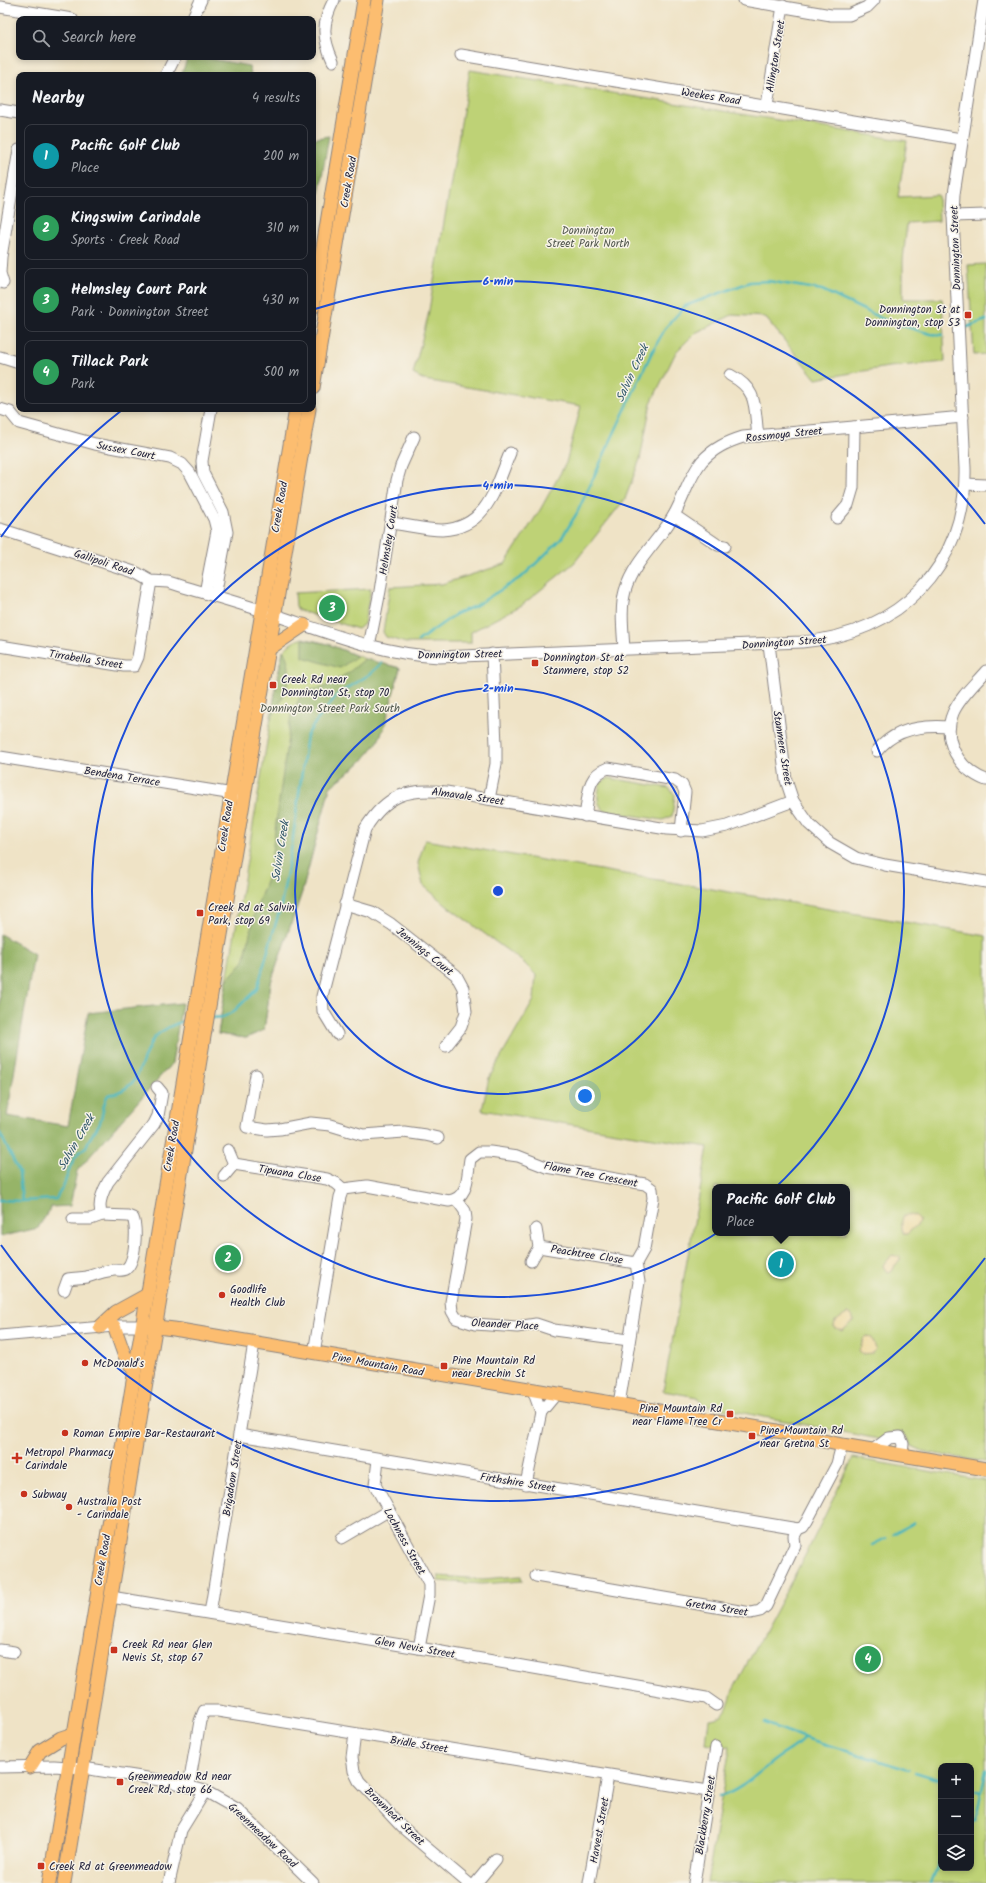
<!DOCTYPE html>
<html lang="en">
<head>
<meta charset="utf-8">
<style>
	body { margin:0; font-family:Kalam,sans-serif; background:#20242c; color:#f1f3f6 }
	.controls { position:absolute; right:12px; bottom:12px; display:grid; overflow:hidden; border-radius:8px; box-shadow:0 2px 6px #0003 }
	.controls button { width:36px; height:36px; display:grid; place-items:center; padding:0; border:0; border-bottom:1px solid #363941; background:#171b24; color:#f1f3f6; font:20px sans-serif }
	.you { position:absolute; left:585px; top:1096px; width:14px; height:14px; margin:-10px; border:3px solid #fff; border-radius:50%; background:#1a73e8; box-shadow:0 0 0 6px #1a73e833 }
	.badge { display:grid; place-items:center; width:26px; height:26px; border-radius:50%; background:#c8321e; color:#fff; font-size:13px; font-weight:700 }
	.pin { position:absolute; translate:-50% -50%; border:2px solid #fff; box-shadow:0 1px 4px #0006 }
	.popup { position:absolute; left:712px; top:1184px; width:138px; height:52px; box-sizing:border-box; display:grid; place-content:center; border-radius:8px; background:#171b24; filter:drop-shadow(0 1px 3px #0005); font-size:13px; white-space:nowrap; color:#9ea1a6 }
	.popup b { font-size:15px; color:#f1f3f6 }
	.popup::after { content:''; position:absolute; left:50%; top:100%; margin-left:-8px; border:8px solid transparent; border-top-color:#171b24 }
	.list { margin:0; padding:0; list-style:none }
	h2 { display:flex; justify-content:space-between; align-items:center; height:52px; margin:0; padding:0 16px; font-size:17px }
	h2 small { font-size:13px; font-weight:400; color:#9ea1a6 }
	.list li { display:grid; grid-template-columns:26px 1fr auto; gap:12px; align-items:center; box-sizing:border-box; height:64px; margin:0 8px 8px; padding:0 8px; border:1px solid #363941; border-radius:8px }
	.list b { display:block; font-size:15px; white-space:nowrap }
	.list p { margin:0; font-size:13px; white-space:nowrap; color:#9ea1a6 }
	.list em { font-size:13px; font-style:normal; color:#9ea1a6 }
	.icon { flex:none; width:22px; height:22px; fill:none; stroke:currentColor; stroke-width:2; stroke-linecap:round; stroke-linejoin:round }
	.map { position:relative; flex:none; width:986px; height:1883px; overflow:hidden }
	.search { position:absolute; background:#171b24; box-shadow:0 2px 6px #0003; left:16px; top:16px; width:300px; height:44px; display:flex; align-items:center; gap:10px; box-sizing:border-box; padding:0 14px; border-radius:8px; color:#9ea1a6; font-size:15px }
	.panel { position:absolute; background:#171b24; box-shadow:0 2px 6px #0003; left:16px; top:72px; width:300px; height:340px; border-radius:8px }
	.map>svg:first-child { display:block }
	.green { fill:#bed276; stroke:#707a58; fill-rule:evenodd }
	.forest { fill:#96b467; stroke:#5c6b51 }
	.sand { fill:#eeda9e; stroke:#887e6c }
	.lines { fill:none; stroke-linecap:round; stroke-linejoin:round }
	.stream { stroke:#45b5bd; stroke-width:2.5 }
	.minor-casing { stroke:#888280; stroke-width:13 }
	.major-casing { stroke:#888280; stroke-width:15 }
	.minor { stroke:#fff; stroke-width:11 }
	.major { stroke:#fcbd6f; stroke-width:13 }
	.ring { fill:none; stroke:#1d4ed8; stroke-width:2 }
	.poi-dot { fill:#c8321e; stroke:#f7f3e8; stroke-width:1.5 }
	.labels { text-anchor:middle; stroke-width:3; stroke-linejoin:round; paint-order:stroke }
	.street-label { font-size:11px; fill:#22223b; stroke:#f7f3e8 }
	.park-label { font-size:11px; fill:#51574d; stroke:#f7f3e8 }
	.poi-label { font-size:11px; fill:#22223b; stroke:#f7f3e8; text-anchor:start }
	.water-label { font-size:12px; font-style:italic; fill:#2e5568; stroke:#f7f3e8 }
	.centre { fill:#1d4ed8; stroke:#f7f3e8; stroke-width:2 }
	.ring-label { font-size:12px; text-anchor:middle; font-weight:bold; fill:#1d4ed8; stroke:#f7f3e8; stroke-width:3; stroke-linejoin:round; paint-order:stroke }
</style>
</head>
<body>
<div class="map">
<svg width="986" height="1883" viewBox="0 0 986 1883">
	<rect width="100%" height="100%" fill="#f7f3e8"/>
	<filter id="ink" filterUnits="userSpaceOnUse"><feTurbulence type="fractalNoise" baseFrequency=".025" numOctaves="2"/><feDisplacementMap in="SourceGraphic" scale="8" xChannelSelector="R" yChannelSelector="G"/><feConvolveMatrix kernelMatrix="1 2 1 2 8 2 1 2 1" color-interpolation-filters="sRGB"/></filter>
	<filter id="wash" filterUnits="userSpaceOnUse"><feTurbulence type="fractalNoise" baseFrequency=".012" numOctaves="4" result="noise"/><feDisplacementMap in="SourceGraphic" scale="16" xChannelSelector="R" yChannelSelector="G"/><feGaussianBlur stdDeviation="0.9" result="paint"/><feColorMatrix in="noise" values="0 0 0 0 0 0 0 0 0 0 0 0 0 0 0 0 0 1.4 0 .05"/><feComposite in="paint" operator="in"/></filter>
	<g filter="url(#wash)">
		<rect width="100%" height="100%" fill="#efe3c6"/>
		<g class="green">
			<path d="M470 70 907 141 898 197 938 195 939 221 907 223 903 260V299H942L945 362 888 367 816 379 765 317 732 315 695 333 676 352 651 403 640 459 625 499 574 563 522 605 471 632V643H406L386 637 383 632 390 587 442 584 505 564 540 510 566 463 581 406 424 380 413 374 428 316Z"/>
			<path d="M986 264V354L974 355 968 265Z"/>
			<path d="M371 589 364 624 358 629 298 610 296 606 295 593Z"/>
			<path d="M303 638 328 644 365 659 400 668 384 728 377 743 360 763 330 787 302 892 271 982 264 1030 246 1038 218 1034 281 658C285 646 291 642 303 638Z"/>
			<path d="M609 778 669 788 675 795 672 816 663 820 605 811C595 803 598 795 600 783Z"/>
			<path d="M425 840 986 936V1462L925 1452 912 1446 906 1436 900 1432H893L879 1439 702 1405 698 1397 663 1391 708 1147 482 1110 489 1078 534 1000 536 975 523 962 447 906 423 885 418 863ZM715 1187H847V1233H715Z"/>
			<path d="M853 1458 986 1481V1883H707L730 1747 706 1743 709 1719C726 1718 729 1706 732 1692L808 1550ZM941 1766H971V1868H941Z"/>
			<path d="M438 1576 483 1579 521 1576 522 1581 482 1584 438 1581Z"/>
		</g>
		<g class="forest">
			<path d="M188 57H201L249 66 251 75H181Z"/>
			<path d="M329 136 313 228V139Z"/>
			<path d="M303 639 328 644 357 656 340 668 303 657Z"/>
			<path d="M283 650C298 675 282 699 270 721Z"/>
			<path d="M365 659 400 668 384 728 377 743 360 763 330 787 302 892 271 982 264 1030 246 1038 218 1034 227 980 244 961 255 911 269 874 291 715 303 691 323 688 348 673Z"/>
			<path d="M0 934 34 954 7 1116 68 1126 88 1013 182 1003 172 1063 77 1171 70 1206 51 1207 38 1228 0 1237Z"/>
		</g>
		<g class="sand">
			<path d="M904 1215C910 1214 918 1216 920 1222L907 1234H904C901 1230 901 1219 904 1215Z"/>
			<path d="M892 1255 900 1257V1261L895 1265 893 1270 887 1272 883 1266Z"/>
			<path d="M847 1314 852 1316 854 1321 842 1331 834 1327 835 1321Z"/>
			<path d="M866 1336 872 1338 876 1349 872 1353 861 1354 859 1351 864 1338Z"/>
		</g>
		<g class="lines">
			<g class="stream">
				<path d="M962 329 986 320"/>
				<path d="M418 641 456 614 475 606 523 576 561 539 577 513 651 354 666 327 685 306 750 282 768 281 822 290 889 322 931 334 943 335"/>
				<path d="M212 1018 223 1017 233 1012 257 989 281 905 292 845 307 735 315 723 337 695 370 674 382 663"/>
				<path d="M0 1133 19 1172 22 1201"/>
				<path d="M0 1200 22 1201 56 1199C59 1193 63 1188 65 1182 70 1168 73 1154 86 1147 90 1134 96 1132 100 1122 104 1113 102 1104 108 1095 143 1088 137 1065 152 1041 158 1031 177 1022 189 1020"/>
				<path d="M893 1534 914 1523"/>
				<path d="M872 1545 886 1538"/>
				<path d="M765 1723 802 1737 909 1770"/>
				<path d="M915 1772 941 1780"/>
				<path d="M971 1789 981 1792"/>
				<path d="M719 1797C743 1790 759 1771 779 1757 788 1751 797 1747 804 1738"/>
				<path d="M971 1822 976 1819 986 1770"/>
				<path d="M931 1883 941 1857"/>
			</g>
		</g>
	</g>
	<g filter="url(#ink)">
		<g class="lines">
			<g class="minor-casing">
				<g id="minor">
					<path d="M744 0 831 15H849L867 7 874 0"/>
					<path d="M0 7 72 19"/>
					<path d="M192 19 201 0"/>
					<path d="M461 55 961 139"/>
					<path d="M333 61C322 37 322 23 334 0"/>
					<path d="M166 75 175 57"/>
					<path d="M767 105 783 6"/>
					<path d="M0 110 19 113"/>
					<path d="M953 216 986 215"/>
					<path d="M3 283 0 273 1 257 19 150"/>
					<path d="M0 357 19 363"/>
					<path d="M730 375C759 390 754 407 758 436"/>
					<path d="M0 409 10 412 19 423 95 444 170 458 182 464 190 473 214 519 217 531 205 593"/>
					<path d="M211 409 202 461 203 473 223 512 227 532 215 596"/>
					<path d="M965 484 986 485"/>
					<path d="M674 515 718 545 725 546"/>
					<path d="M837 518 848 505 853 488 854 427"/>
					<path d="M391 523C407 525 426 530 442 530 487 528 496 487 510 453"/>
					<path d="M0 529 137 573 151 581 168 582C203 593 240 603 275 615 329 633 381 654 439 657L802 642C899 634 967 567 965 468L953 216 954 194 984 0"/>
					<path d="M769 644 786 780 793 801 809 824 830 843 856 858 885 865 986 882"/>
					<path d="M0 646 124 666H134L138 657 151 581"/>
					<path d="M369 646 380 591 397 480 401 466 414 437"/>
					<path d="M624 649C623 631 620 609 625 591 634 561 659 541 674 515 684 497 689 477 702 461 714 448 727 442 743 437L963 417"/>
					<path d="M986 671C975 684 960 697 953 713 941 741 960 770 986 780"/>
					<path d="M877 751C894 729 923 725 949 727"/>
					<path d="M0 757 240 795"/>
					<path d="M489 799 496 764V745L492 654"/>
					<path d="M585 816C589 795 586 776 608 768L675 780 682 785 685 792 681 831"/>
					<path d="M345 904 372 912 391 924 456 975 463 988 466 1012 461 1027 446 1046"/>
					<path d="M337 1034 323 1011 322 996 365 829C386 795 407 788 446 792L667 829 702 831 727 826 793 801"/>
					<path d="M256 1075 247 1127 267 1130 280 1129 311 1123 330 1125 363 1135 404 1132 425 1135 438 1138"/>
					<path d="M234 1164 327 1179 336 1183 343 1189"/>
					<path d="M224 1176 234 1164 228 1150"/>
					<path d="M457 1200 465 1211 466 1219 451 1302 452 1311 456 1318 475 1324 517 1327 536 1324 554 1330 629 1340"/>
					<path d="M73 1219H91L102 1215"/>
					<path d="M539 1247 636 1263"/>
					<path d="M531 1261 539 1247 536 1229"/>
					<path d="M64 1290 68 1279C74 1278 81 1278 87 1277 96 1274 104 1271 114 1270 118 1270 123 1271 126 1269 136 1261 137 1228 133 1218L128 1216 102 1215C97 1205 103 1191 108 1182L154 1124 158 1116 162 1093 157 1087"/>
					<path d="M0 1336 114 1326H141"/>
					<path d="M314 1353 340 1197 343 1189 367 1186 449 1201C469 1198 467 1176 470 1159L479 1152H490L518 1156 546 1167 645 1184 652 1189 653 1198 644 1249 636 1263 639 1282 619 1404"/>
					<path d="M541 1412 556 1394"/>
					<path d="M239 1435 798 1529"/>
					<path d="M873 1450 889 1438 900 1437 903 1444 902 1455"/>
					<path d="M378 1460 375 1485 429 1584V1595L419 1648"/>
					<path d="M526 1484 541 1412 533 1390"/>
					<path d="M342 1538 388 1511"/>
					<path d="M536 1576 751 1613 760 1611 766 1606 795 1545 794 1536 798 1529 803 1527 807 1521 837 1464 842 1445"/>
					<path d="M111 1597 419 1648 706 1698 716 1705"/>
					<path d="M210 1613 254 1343"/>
					<path d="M0 1650 14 1652"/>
					<path d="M355 1734 352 1757 354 1771 359 1781 402 1827 468 1883"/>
					<path d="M0 1767 54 1766 83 1768 173 1782 205 1791 237 1809 313 1883"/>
					<path d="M189 1785 200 1721 204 1711H218L708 1791"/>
					<path d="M169 1883 181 1830 205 1791"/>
					<path d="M476 1883 496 1859"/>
					<path d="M589 1883 608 1776"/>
					<path d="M694 1883 716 1747"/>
				</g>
			</g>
			<g class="major-casing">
				<g id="major">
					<path d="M313 307 364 0"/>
					<path d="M313 388 378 0"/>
					<path d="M270 648 304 625"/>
					<path d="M114 1326 124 1354 134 1371"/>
					<path d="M148 1326 174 1329 777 1431 842 1445 986 1469"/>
					<path d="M100 1327 116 1312 147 1295"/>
					<path d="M30 1767 40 1751 61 1738 73 1734"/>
					<path d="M49 1883 296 409"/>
					<path d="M64 1883 143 1401 309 409"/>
				</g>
			</g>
			<use href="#minor" class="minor"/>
			<use href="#major" class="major"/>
		</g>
	</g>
	<g class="ring">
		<circle cx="498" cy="891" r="203"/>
		<circle cx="498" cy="891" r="406"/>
		<path d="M985 1258A610 610 0 0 1 1 1245M1 537A610 610 0 0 1 122 410M315 309A610 610 0 0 1 985 524"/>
	</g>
	<g class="poi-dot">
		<rect x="964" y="311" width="8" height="8" rx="2"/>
		<rect x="531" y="659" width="8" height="8" rx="2"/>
		<rect x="269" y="681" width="8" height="8" rx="2"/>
		<rect x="196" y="909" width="8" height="8" rx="2"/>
		<circle cx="222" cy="1295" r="4"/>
		<circle cx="85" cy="1363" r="4"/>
		<rect x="440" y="1362" width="8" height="8" rx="2"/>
		<rect x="726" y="1410" width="8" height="8" rx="2"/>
		<circle cx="65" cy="1433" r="4"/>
		<rect x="748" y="1432" width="8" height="8" rx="2"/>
		<path d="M15 1452h4v4h4v4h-4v4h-4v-4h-4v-4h4z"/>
		<circle cx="24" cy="1494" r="4"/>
		<circle cx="69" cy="1507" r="4"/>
		<rect x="110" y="1646" width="8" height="8" rx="2"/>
		<rect x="116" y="1778" width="8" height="8" rx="2"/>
		<rect x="37" y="1862" width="8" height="8" rx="2"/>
	</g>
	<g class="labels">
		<g class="street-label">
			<text transform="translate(775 56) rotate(-81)" y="4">Allington Street</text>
			<text transform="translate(711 96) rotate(9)" y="4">Weekes Road</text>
			<text transform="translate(348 182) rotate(-80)" y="4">Creek Road</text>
			<text transform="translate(955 248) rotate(-92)" y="4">Donnington Street</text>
			<text transform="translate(784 434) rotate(-6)" y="4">Rossmoya Street</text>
			<text transform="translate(126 450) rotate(11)" y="4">Sussex Court</text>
			<text transform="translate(279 507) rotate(-80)" y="4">Creek Road</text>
			<text transform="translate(388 540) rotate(-81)" y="4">Helmsley Court</text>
			<text transform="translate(104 562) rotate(18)" y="4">Gallipoli Road</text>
			<text transform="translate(784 642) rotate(-4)" y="4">Donnington Street</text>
			<text transform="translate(460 654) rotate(-1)" y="4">Donnington Street</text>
			<text transform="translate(86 659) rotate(9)" y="4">Tirrabella Street</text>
			<text transform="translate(783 748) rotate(81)" y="4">Stanmere Street</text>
			<text transform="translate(122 776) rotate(9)" y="4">Bendena Terrace</text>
			<text transform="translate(468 796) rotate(8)" y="4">Almavale Street</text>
			<text transform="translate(225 826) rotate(-81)" y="4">Creek Road</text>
			<text transform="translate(425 951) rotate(39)" y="4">Jennings Court</text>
			<text transform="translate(171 1146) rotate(-80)" y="4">Creek Road</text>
			<text transform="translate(290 1173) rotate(9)" y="4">Tipuana Close</text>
			<text transform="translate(591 1174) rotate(11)" y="4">Flame Tree Crescent</text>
			<text transform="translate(587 1254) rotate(9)" y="4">Peachtree Close</text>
			<text transform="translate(505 1324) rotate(3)" y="4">Oleander Place</text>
			<text transform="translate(378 1364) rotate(10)" y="4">Pine Mountain Road</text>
			<text transform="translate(232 1478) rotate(-81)" y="4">Brigadoon Street</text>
			<text transform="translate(518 1482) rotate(9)" y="4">Firthshire Street</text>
			<text transform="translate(405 1541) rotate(61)" y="4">Lochness Street</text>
			<text transform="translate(102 1560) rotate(-80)" y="4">Creek Road</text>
			<text transform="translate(717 1607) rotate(9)" y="4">Gretna Street</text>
			<text transform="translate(415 1647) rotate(10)" y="4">Glen Nevis Street</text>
			<text transform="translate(419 1744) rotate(9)" y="4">Bridle Street</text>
			<text transform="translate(705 1815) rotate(-81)" y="4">Blackberry Street</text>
			<text transform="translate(395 1816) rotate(44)" y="4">Brownleaf Street</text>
			<text transform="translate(599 1830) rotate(-80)" y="4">Harvest Street</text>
			<text transform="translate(263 1835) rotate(43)" y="4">Greenmeadow Road</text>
		</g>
		<g class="park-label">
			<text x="588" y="234">Donnington<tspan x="588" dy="13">Street Park North</tspan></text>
			<text x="330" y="712">Donnington Street Park South</text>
		</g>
		<g class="poi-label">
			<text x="960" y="313" text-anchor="end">Donnington St at<tspan x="960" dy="13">Donnington, stop 53</tspan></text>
			<text x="543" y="661">Donnington St at<tspan x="543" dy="13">Stanmere, stop 52</tspan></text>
			<text x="281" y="683">Creek Rd near<tspan x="281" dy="13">Donnington St, stop 70</tspan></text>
			<text x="208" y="911">Creek Rd at Salvin<tspan x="208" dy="13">Park, stop 69</tspan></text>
			<text x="230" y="1293">Goodlife<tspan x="230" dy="13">Health Club</tspan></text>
			<text x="452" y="1364">Pine Mountain Rd<tspan x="452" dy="13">near Brechin St</tspan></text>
			<text x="93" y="1367">McDonald's</text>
			<text x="722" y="1412" text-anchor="end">Pine Mountain Rd<tspan x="722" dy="13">near Flame Tree Cr</tspan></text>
			<text x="760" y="1434">Pine Mountain Rd<tspan x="760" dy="13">near Gretna St</tspan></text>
			<text x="73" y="1437">Roman Empire Bar-Restaurant</text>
			<text x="25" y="1456">Metropol Pharmacy<tspan x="25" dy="13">Carindale</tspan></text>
			<text x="32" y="1498">Subway</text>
			<text x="77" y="1505">Australia Post<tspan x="77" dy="13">- Carindale</tspan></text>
			<text x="122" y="1648">Creek Rd near Glen<tspan x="122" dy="13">Nevis St, stop 67</tspan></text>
			<text x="128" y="1780">Greenmeadow Rd near<tspan x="128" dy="13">Creek Rd, stop 66</tspan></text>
			<text x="49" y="1870">Creek Rd at Greenmeadow</text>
		</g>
		<g class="water-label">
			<text transform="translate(632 373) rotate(-65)" y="4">Salvin Creek</text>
			<text transform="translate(280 851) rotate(-81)" y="4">Salvin Creek</text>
			<text transform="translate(76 1142) rotate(-60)" y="4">Salvin Creek</text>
		</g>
	</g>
	<circle cx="498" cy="891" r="6" class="centre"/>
	<g class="ring-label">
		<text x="498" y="285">6 min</text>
		<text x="498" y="489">4 min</text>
		<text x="498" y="692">2 min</text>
	</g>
</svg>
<div class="controls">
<button>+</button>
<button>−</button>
<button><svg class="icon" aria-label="layers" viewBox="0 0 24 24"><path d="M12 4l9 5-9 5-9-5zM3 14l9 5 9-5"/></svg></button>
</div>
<div class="you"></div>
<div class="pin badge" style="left:781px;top:1264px;background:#0f9aa8">1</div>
<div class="popup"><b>Pacific Golf Club</b>Place</div>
<div class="pin badge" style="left:228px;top:1258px;background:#2e9e5b">2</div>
<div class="pin badge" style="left:332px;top:608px;background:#2e9e5b">3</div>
<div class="pin badge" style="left:868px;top:1659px;background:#2e9e5b">4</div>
<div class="search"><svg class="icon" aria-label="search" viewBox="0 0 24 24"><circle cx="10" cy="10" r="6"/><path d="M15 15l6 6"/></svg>Search here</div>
<section class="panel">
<h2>Nearby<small>4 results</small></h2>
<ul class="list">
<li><span class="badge" style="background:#0f9aa8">1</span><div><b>Pacific Golf Club</b><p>Place</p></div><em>200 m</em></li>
<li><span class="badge" style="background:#2e9e5b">2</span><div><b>Kingswim Carindale</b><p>Sports · Creek Road</p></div><em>310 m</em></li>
<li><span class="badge" style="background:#2e9e5b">3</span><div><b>Helmsley Court Park</b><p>Park · Donnington Street</p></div><em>430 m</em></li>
<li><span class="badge" style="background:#2e9e5b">4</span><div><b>Tillack Park</b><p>Park</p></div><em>500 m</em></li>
</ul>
</section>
</div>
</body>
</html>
